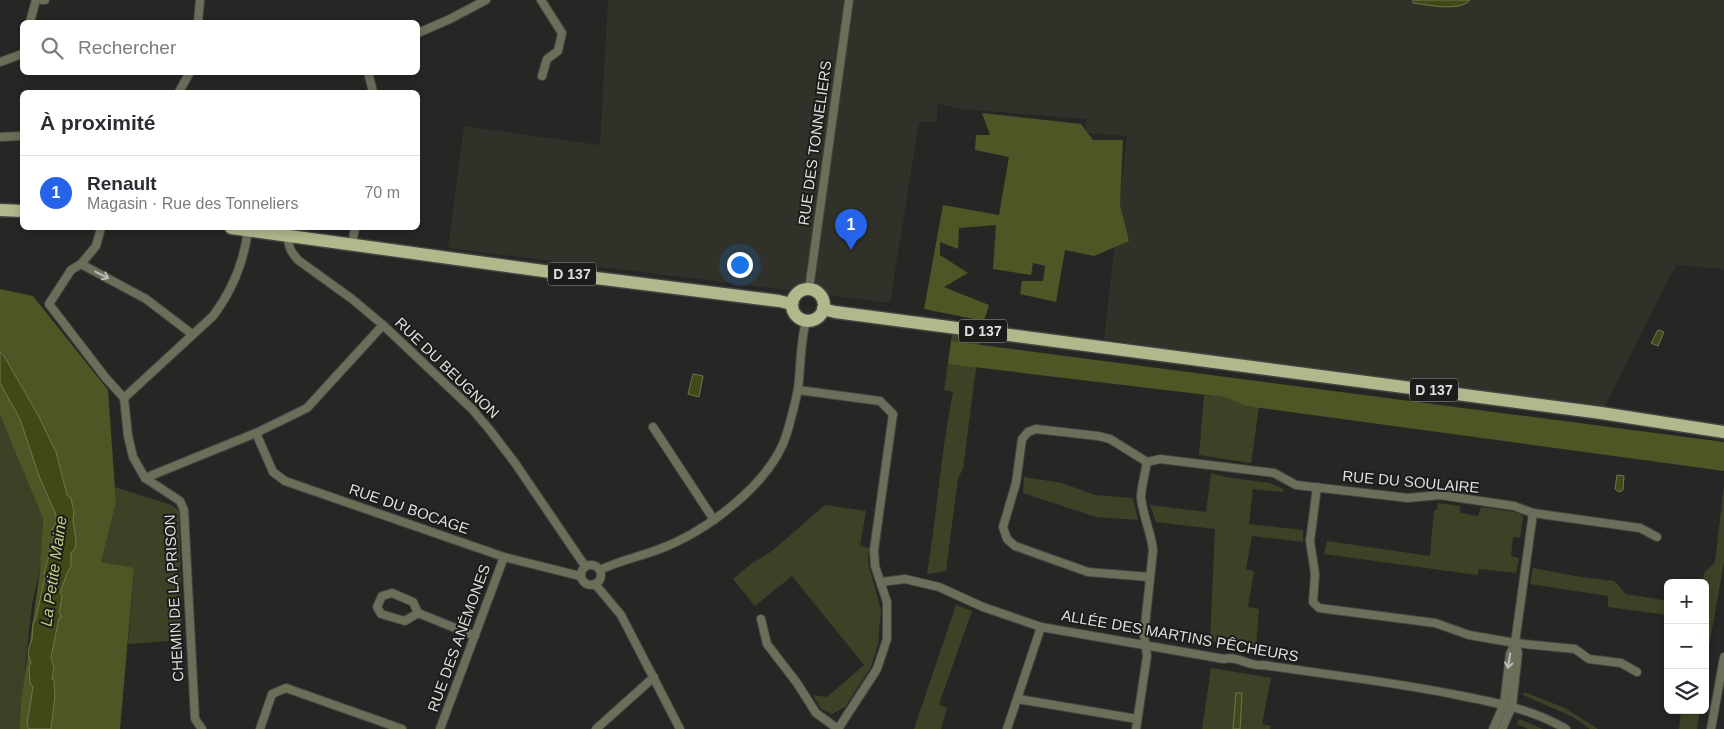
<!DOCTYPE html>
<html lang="fr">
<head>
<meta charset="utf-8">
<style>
	body { margin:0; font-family:Helvetica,sans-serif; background:#f2f2f3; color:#2b2b33 }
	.controls { position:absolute; right:15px; bottom:15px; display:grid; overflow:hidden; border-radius:8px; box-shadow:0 2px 8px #0003 }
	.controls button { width:45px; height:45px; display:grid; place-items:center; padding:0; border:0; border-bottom:1px solid #e1e1e2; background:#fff; color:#2b2b33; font:25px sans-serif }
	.you { position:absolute; left:739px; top:264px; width:18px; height:18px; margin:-12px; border:4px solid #fff; border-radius:50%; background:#1a73e8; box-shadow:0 0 0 8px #1a73e833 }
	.badge { display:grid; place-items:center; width:32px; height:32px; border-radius:50%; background:#2563eb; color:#fff; font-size:16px; font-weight:700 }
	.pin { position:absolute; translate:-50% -41px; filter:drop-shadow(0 1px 2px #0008) }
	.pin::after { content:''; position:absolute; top:26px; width:18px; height:15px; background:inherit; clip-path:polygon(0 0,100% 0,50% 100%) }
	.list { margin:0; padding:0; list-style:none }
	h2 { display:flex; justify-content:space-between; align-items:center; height:65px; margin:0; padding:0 20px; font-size:21px }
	h2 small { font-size:16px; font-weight:400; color:#7c7c81 }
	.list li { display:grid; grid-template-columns:32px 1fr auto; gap:15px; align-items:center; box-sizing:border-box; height:75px; padding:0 20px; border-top:1px solid #e1e1e2 }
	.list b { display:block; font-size:19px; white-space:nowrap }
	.list p { margin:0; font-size:16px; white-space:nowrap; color:#7c7c81 }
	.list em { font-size:16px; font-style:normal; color:#7c7c81 }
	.icon { flex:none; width:28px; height:28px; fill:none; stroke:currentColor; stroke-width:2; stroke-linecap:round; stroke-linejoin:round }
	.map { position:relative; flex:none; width:1724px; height:729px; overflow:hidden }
	.search { position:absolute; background:#fff; box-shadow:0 2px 8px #0003; left:20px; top:20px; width:400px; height:55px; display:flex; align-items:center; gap:12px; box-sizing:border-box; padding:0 18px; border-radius:8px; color:#7c7c81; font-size:19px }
	.panel { position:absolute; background:#fff; box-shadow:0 2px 8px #0003; left:20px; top:90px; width:400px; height:140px; border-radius:8px }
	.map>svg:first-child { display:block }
	.built { fill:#303129 }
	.green { fill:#3d4227 }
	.forest { fill:#4d5624 }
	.water { fill:#414917; stroke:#707652 }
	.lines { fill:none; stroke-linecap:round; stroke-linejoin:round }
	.street-casing { stroke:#444442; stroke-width:10 }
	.primary-casing { stroke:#444442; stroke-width:15 }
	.street { stroke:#6a6f5a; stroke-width:8 }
	.primary { stroke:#afb98c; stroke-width:12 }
	.oneway { stroke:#bcbdb6 }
	.labels { text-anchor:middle; stroke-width:4; stroke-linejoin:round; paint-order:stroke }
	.shield { fill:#1c1d1b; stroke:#a4a5a3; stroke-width:1 }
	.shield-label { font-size:14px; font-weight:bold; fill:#dfdfdd }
	.street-label { font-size:15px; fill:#dfdfdd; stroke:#1c1d1b }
	.water-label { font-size:16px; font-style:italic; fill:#c1d082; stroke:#1c1d1b }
</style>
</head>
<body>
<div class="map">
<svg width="1724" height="729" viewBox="0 0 1724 729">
	<rect width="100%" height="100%" fill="#262724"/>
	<path class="built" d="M608 0H1724V269L1676 265 1601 413 1448 392 1104 339 1127 136 1087 133 1086 119 961 109 937 103V122H919L890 303 448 248 464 126 600 145Z"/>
	<g class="green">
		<path d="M952 334 980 338 963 469 958 478 946 571 927 574C937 513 941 452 953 392L944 390Z"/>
		<path d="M1204 395 1224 397 1246 406 1259 407 1251 463 1199 455Z"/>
		<path d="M0 415 43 519 42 535 48 534 32 604 25 669 33 693 29 729H0Z"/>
		<path d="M1211 473 1225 477 1270 483 1283 489V492L1253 489 1249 524 1303 530V542L1252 536 1246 569 1254 571 1248 607 1259 609 1256 648 1210 641 1215 529 1156 522 1150 505 1206 512Z"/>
		<path d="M1024 477 1062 483 1095 495 1133 498 1138 520 1096 517 1023 493Z"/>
		<path d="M1724 486V562L1705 669V583H1703L1704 573 1715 562Z"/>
		<path d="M115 487 171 505 179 510 182 640 128 644 134 569 101 562 116 503Z"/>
		<path d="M1438 503 1460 506V513L1478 516 1481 507 1520 513 1523 518 1520 538 1513 537 1511 556 1519 558 1516 573 1479 569 1477 575 1324 554 1327 541 1430 556 1434 510H1437Z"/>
		<path d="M825 505 866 511 860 546 869 548 868 562 881 610 878 644 871 667 845 707 832 714 821 709 813 695 827 697 864 665 792 576 755 606 733 579 751 564 772 551Z"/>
		<path d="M1533 568 1575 576 1614 581 1626 594 1668 601V615L1608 607V596L1530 584Z"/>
		<path d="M956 605 972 611 939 704 947 708 941 729H914Z"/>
		<path d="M1211 668 1271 678 1262 724 1271 726 1270 729H1202Z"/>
		<path d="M1524 692 1565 708 1598 729H1590L1573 717 1523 695Z"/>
		<path d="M1681 710H1700L1697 729H1679Z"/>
		<path d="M1519 719 1543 729H1528L1517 724Z"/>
	</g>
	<g class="forest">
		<path d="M982 113 1081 124 1093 140H1123L1120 205 1129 241 1094 256 1065 250 1056 302 1020 294 1022 281H1043L1045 266 1033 263 1031 275 993 269 996 225 959 228 958 249 940 242V255L968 273 944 287 989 305 984 321 924 309 943 205 999 215 1009 157 975 150 976 135H990Z"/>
		<path d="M0 289 33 296 108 390 116 503 101 562 134 568 120 729H20L21 703 40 571 43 519 0 415Z"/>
		<path d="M951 341 1724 442V471L1246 406 1224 397 948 364Z"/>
	</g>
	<g class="water">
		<path d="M1413 0H1470C1459 12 1429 5 1413 3Z"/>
		<path d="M1658 330 1664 332 1658 346 1651 343Z"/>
		<path d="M0 352 4 356 38 415 56 452 67 495 71 498 74 512 73 520 76 541 75 549 71 553V566L67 573 60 593 62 596 59 613 62 617 59 618 51 657 54 668 52 679 54 680 55 696 51 729H29L27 724 33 687 30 683 29 667 31 663 28 654 29 647 32 640 33 624 36 618 45 578 44 574 54 536 52 529 56 523V515L39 476 20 419 0 383Z"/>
		<path d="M693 374 703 376 699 397 688 394Z"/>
		<path d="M1617 475 1624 476 1623 490 1619 492 1615 489Z"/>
		<path d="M1236 693H1242L1240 729H1233Z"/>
	</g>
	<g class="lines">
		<g class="street-casing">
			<g id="street">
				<path d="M42 0H45"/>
				<path d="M541 0 562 33 558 51 547 59 542 76"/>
				<path d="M30 22 36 0"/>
				<path d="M198 22 200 0"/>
				<path d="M418 33 450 19 486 0"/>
				<path d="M0 62 22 54"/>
				<path d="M368 72 373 92"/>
				<path d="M179 92 190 72"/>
				<path d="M0 137 22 136"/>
				<path d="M101 228 96 246 81 264 146 299 192 334"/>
				<path d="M288 236C288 247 291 252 298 260L352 299 383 325 472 409 489 429 515 463 585 566"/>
				<path d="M352 244 355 228"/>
				<path d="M81 264 71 270 49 304 105 377 124 398 128 436 133 457 145 478 180 501 184 510 195 719 202 729"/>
				<path d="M809 289 849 0"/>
				<path d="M798 390 880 401 893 414 874 550 875 566 887 602V639L877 669 838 729"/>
				<path d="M124 398 213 316C232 291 244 261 248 230"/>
				<path d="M653 427 714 520"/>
				<path d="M256 433 273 472 285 481 504 557 580 576"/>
				<path d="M1147 462 1160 459 1274 473 1296 485 1408 498 1440 495 1514 506 1533 513 1640 528 1657 537"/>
				<path d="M1147 462 1110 439 1098 436 1036 429 1028 432 1022 439 1016 483 1003 527 1007 539 1015 546 1088 572 1149 577"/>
				<path d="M145 478 256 433 307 408 383 325"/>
				<path d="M1317 487 1310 541 1315 574 1313 602 1319 608 1435 623 1469 635 1515 643 1575 649 1589 659 1621 663 1637 672"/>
				<circle cx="591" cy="575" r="10"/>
				<path d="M600 570C618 561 638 557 657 550 705 533 772 483 787 433 791 419 795 404 798 389 801 366 800 343 806 321"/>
				<path d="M881 582 905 579 939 587 983 607 1041 627 1224 659C1237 655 1249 667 1263 665 1329 675 1396 682 1462 696 1498 703 1534 710 1566 729"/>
				<path d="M595 584 621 615 680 729"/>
				<path d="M418 613 405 621 381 614 377 607 382 596 392 593 413 602 418 613 475 636"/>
				<path d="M761 619 767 644 797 683 816 713 838 729"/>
				<path d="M1515 643 1533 513"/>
				<path d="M1018 699 1137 719"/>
				<path d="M260 729 272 694 286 688 402 729"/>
				<path d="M440 729 504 557"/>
				<path d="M596 729 654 677"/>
				<path d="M1007 729 1041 627"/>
				<path d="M1136 729 1147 656 1144 635 1153 550C1151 532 1143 516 1141 498 1141 487 1145 474 1147 462"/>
				<path d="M1493 729 1504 704 1510 654 1515 643 1518 653 1512 706 1502 729"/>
				<path d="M1711 729 1724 657"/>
			</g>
		</g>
		<g class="primary-casing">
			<g id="primary">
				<path d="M0 210 22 211"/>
				<path d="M231 228 580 276 779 301 792 304"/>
				<circle cx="808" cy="305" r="16"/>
				<path d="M823 309 835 312 1601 413 1724 432"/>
			</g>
		</g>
		<use href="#street" class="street"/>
		<use href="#primary" class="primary"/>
	</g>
	<defs><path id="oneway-shaft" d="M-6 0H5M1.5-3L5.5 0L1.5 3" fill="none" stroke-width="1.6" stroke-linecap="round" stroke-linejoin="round" transform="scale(1.25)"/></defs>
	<g class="oneway">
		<use href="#oneway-shaft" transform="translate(102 275) rotate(27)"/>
		<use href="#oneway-shaft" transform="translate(1509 661) rotate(99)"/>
	</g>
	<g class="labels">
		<g class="shield">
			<rect x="548" y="262.5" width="48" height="23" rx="4"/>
			<rect x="959" y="319.5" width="48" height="23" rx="4"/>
			<rect x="1410" y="378.5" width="48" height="23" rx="4"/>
		</g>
		<g class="shield-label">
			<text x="572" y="279">D 137</text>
			<text x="983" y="336">D 137</text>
			<text x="1434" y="395">D 137</text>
		</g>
		<g class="street-label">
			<text transform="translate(815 143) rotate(-82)" y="5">RUE DES TONNELIERS</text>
			<text transform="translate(447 368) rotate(44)" y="5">RUE DU BEUGNON</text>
			<text transform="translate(1411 482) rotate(5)" y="5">RUE DU SOULAIRE</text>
			<text transform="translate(409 509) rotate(19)" y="5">RUE DU BOCAGE</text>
			<text transform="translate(174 598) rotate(-93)" y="5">CHEMIN DE LA PRISON</text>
			<text transform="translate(1180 636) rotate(10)" y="5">ALLÉE DES MARTINS PÊCHEURS</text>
			<text transform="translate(459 638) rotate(-70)" y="5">RUE DES ANÉMONES</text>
		</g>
		<g class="water-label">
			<text transform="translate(53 571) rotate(-82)" y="6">La Petite Maine</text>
		</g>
	</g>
</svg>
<div class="controls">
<button>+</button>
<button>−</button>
<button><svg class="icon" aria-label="layers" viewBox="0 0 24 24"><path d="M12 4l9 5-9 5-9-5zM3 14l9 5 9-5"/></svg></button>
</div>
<div class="you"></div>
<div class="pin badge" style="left:851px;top:250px">1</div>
<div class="search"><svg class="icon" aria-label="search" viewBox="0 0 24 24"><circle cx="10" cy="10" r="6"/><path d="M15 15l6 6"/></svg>Rechercher</div>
<section class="panel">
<h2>À proximité<small></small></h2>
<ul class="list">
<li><span class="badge">1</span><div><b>Renault</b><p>Magasin · Rue des Tonneliers</p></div><em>70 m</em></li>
</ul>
</section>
</div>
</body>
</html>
